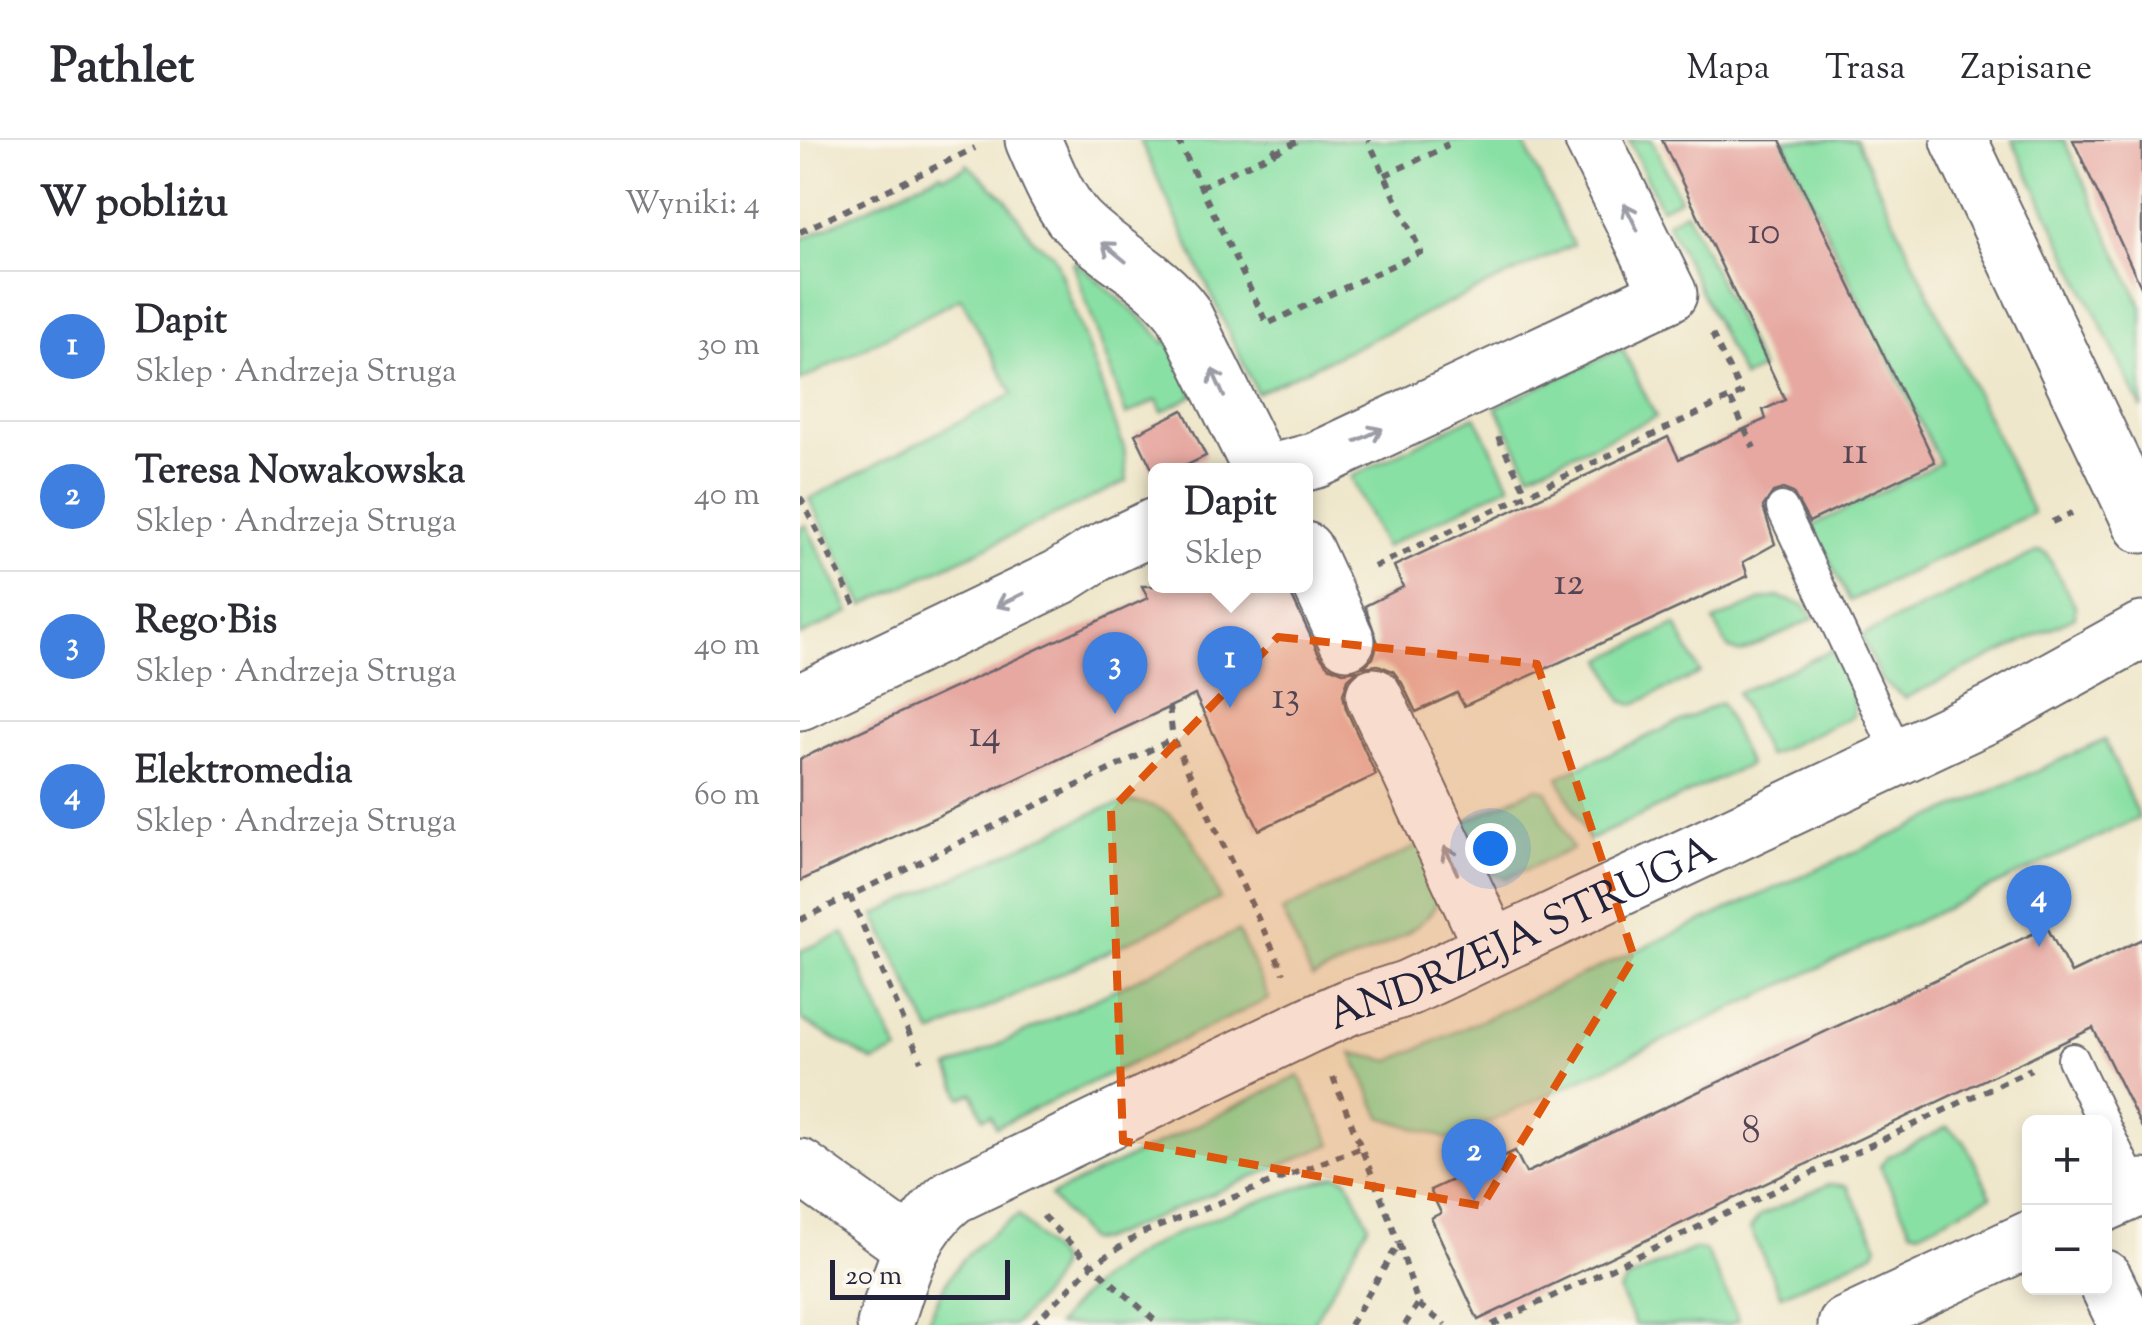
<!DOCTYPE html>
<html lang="pl">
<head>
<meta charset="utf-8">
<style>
	body { margin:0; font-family:"Sorts Mill Goudy",serif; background:#f7f7f7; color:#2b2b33 }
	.controls { position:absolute; right:30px; bottom:30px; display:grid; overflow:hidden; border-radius:15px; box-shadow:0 5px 15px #0003 }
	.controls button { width:90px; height:90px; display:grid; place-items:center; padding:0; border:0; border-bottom:2px solid #e1e1e2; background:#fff; color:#2b2b33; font:50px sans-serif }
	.scale { position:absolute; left:30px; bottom:25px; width:180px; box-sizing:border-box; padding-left:10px; border:5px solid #22223b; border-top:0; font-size:28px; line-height:35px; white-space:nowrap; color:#22223b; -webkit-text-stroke:8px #fbf7ec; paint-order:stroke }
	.you { position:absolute; left:690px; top:708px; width:35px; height:35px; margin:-25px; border:8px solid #fff; border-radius:50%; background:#1a73e8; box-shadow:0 0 0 15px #1a73e833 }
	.badge { display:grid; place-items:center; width:65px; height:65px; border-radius:50%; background:#ea580c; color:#fff; font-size:32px; font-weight:700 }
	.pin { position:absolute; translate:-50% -82px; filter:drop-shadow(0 2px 5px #0008) }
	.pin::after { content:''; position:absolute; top:52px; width:35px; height:30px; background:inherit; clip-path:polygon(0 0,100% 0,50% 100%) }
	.popup { position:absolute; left:348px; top:323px; width:165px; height:130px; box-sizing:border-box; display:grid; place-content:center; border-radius:15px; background:#fff; filter:drop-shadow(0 2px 8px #0005); font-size:32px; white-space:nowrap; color:#7c7c81 }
	.popup b { font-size:38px; color:#2b2b33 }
	.popup::after { content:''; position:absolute; left:50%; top:100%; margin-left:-20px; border:20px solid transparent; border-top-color:#fff }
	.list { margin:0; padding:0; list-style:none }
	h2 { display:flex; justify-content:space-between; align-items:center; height:130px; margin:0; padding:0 40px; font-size:42px }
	h2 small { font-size:32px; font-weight:400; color:#7c7c81 }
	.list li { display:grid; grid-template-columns:65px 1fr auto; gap:30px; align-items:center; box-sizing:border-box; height:150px; padding:0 40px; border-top:2px solid #e1e1e2 }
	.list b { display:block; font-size:38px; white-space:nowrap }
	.list p { margin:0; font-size:32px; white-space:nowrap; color:#7c7c81 }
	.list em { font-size:32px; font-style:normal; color:#7c7c81 }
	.map { position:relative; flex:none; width:1342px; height:1185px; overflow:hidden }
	header { display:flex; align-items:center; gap:60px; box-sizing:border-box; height:140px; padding:0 50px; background:#fff; border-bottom:2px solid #e1e1e2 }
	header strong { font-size:48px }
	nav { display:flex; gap:55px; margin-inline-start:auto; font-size:35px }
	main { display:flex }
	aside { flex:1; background:#fff }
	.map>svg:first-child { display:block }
	.green { fill:#89e0a4; stroke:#568170; stroke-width:2.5 }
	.building { fill:#e6a8a1 }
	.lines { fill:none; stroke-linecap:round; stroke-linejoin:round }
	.service-casing { stroke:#6a676d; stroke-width:34 }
	.minor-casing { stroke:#6a676d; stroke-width:59 }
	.tertiary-casing { stroke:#6a676d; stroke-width:59 }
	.path { stroke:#6a676d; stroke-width:6; stroke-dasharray:8 8; stroke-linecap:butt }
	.service { stroke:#fff; stroke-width:30 }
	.minor { stroke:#fff; stroke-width:55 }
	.tertiary { stroke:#fff; stroke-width:55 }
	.oneway { stroke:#9c9ca7 }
	.marked { fill:#de560e; fill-opacity:0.2; stroke:#de560e; stroke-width:8; stroke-dasharray:20 12; stroke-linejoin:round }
	.labels { text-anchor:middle; stroke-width:9; stroke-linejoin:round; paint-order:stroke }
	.number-label { font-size:38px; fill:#534454 }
	.street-label { font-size:42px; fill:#22223b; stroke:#fbf7ec }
</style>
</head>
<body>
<header>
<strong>Pathlet</strong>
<nav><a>Mapa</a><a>Trasa</a><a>Zapisane</a></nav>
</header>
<main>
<aside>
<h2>W pobliżu<small>Wyniki: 4</small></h2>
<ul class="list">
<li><span class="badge" style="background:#3f7fe0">1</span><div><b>Dapit</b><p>Sklep · Andrzeja Struga</p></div><em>30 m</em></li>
<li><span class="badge" style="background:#3f7fe0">2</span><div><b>Teresa Nowakowska</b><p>Sklep · Andrzeja Struga</p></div><em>40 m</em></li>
<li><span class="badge" style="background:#3f7fe0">3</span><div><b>Rego·Bis</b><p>Sklep · Andrzeja Struga</p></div><em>40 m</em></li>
<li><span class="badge" style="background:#3f7fe0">4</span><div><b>Elektromedia</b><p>Sklep · Andrzeja Struga</p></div><em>60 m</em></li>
</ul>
</aside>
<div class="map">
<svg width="1342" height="1185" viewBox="0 0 1342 1185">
	<rect width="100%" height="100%" fill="#fbf7ec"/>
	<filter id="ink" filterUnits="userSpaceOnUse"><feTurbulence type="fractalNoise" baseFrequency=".01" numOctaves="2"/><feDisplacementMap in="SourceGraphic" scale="20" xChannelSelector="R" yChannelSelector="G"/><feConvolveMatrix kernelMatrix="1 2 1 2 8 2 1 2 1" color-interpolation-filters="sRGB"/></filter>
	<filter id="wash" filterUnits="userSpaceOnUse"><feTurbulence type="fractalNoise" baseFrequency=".0048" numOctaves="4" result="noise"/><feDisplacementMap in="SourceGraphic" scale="40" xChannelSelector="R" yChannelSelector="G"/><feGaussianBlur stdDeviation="2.25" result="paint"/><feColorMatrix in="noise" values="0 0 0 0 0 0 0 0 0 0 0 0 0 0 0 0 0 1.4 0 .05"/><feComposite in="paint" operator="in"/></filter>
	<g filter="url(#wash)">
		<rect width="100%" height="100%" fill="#efe7cb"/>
		<g class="green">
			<path d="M340 0H722L773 105 457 253Z"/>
			<path d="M829 0H852L880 59 861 68Z"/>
			<path d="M983 0H1056L1233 373 1050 461 1012 386 1140 323 1085 211 1075 214 1063 188 1070 183Z"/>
			<path d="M1212 0H1264L1342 167V269Z"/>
			<path d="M167 24 206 59 234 101 252 113 257 123 324 308 327 341 64 465 9 359 213 254 161 158 0 241V100L141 33 143 36 165 28Z"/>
			<path d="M886 72 961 229 943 238 867 82Z"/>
			<path d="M277 122 349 185 365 203 370 200 394 255 362 272 357 260 326 275 273 123Z"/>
			<path d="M822 208 856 277 730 333 696 267Z"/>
			<path d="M675 276 710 345 584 407 551 337Z"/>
			<path d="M6 385 50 472 0 496V388Z"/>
			<path d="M1239 411 1246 413 1275 466V477L1105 558 1081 540 1061 496Z"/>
			<path d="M978 457 1004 465 1014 478 940 513 928 508 914 481 962 460Z"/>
			<path d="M876 485 900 533 833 565 822 561 803 519Z"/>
			<path d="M1033 510 1053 552V576L967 616 937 553Z"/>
			<path d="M921 563 949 625 789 700 758 637Z"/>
			<path d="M1305 600 1339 678 651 1000 581 977 552 913 591 921Z"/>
			<path d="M736 648 747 651 772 709 707 738 682 731 652 688Z"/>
			<path d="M332 662C387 665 400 716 420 759L132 894 75 775 302 669Z"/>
			<path d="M626 702C630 718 640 739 639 755 634 793 545 822 512 838L482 771Z"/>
			<path d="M438 791 469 859 196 987 191 975 183 978 173 953 162 958 149 928Z"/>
			<path d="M44 793 98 911 74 922 0 879V811Z"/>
			<path d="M499 936 532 1004 299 1101 288 1100 250 1056Z"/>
			<path d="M1147 987 1165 1002 1191 1056 1119 1092 1111 1090 1080 1026 1088 1017Z"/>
			<path d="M536 1035 547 1039 569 1084 512 1185H257C320 1097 438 1071 536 1035Z"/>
			<path d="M1029 1044 1047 1046 1078 1105 1075 1112 981 1155 950 1089 960 1076Z"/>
			<path d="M219 1075 259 1121C258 1143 229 1168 214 1185H126C151 1126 165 1110 219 1075Z"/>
			<path d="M893 1109 906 1111 939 1180 927 1185H835L819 1151 828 1139Z"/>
		</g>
		<g id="blocks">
			<g class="building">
				<path d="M862 0H980L1135 322 1009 382 993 353 983 349 973 352 963 367 975 404 943 422 948 436 664 566 657 553 616 572 602 543 593 531 578 525 563 527 573 518 578 503 565 466 603 447 594 426 868 297 879 319 966 279 963 270 985 260Z"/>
				<path d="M1273 0H1342V149Z"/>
				<path d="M383 270 406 316 377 330H355V335L335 294Z"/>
				<path d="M342 446H487L519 514 528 526 543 532 558 530 548 539 543 554 546 569 576 635 459 690 395 555 0 741V619L348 458Z"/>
				<path d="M1247 787 1271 833 1342 799V988L1293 888 678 1180 631 1078 641 1073 630 1050 715 1011 726 1033Z"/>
			</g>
		</g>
	</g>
	<g filter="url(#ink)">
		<use href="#blocks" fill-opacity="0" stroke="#6a676d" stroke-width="2.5"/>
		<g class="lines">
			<g class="service-casing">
				<g id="service">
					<path d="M982 368 1099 616"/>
					<path d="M1273 919 1303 982"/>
					<path d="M1304 985 1336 1050"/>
				</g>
			</g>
			<g class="minor-casing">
				<g id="minor">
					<path d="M233 0C245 27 257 60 277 82 309 115 355 135 383 173L461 330"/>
					<path d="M1159 0 1342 385"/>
					<path d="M479 330 517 320 869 154 793 0"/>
					<path d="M505 410 547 501"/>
					<path d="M574 556 692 808"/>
					<path d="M0 562 260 437 296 414 355 386"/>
					<path d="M0 1027 112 1107"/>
					<path d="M1304 1064 1342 1047"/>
					<path d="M1304 1138 1327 1185"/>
					<path d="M1046 1185 1230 1099"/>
				</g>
			</g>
			<g class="tertiary-casing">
				<g id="tertiary">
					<path id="s1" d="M85 1185C100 1137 112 1088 153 1056L509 885 549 867 608 848 1194 572 1342 490"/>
				</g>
			</g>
			<g class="path">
				<path d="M378 0 467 184 621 112 568 0"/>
				<path d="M475 12 500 0"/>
				<path d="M585 35 646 7 643 0"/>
				<path d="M400 47 475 12 469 0"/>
				<path d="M0 92 175 8"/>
				<path d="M912 194 941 253 930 258 954 308"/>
				<path d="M698 297 727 354"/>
				<path d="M0 357 58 471"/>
				<path d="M1252 382 1272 373"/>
				<path d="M574 427 930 258"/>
				<path d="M369 567 373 599"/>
				<path d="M50 756 121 921"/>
				<path d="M0 780 373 599 484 833"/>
				<path d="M533 937 599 1103"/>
				<path d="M243 1076 292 1125 360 1185"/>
				<path d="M233 1185 292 1125 342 1093 562 1007"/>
				<path d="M550 1185 599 1103 618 1164 645 1185"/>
				<path d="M605 1185 618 1164"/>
				<path d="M692 1185 1231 929"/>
			</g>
			<use href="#service" class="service"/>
			<use href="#minor" class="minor"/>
			<use href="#tertiary" class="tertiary"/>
		</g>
		<defs><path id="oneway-shaft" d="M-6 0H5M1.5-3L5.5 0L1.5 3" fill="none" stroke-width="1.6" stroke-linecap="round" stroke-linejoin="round" transform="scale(2.5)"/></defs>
		<g class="oneway">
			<use href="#oneway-shaft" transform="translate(831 77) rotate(-116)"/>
			<use href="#oneway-shaft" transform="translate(314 112) rotate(-141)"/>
			<use href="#oneway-shaft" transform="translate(418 243) rotate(-114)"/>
			<use href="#oneway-shaft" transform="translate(569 295) rotate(-25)"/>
			<use href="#oneway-shaft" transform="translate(210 460) rotate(154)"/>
			<use href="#oneway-shaft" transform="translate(651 720) rotate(-115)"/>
		</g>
	</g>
	<path class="marked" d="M478 497 737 524 834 817 682 1066 323 1001 311 670Z"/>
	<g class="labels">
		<g class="number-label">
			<text x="964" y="103">10</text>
			<text x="1055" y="323">11</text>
			<text x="769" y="454">12</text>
			<text x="486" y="568">13</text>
			<text x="185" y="606">14</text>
			<text x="951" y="1002">8</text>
		</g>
		<g class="street-label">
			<text dy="15" stroke="none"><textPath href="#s1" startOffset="775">ANDRZEJA STRUGA</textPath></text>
		</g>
	</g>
</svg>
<div class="controls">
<button>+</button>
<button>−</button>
</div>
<div class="scale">20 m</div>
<div class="you"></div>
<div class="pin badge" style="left:430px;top:568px;background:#3f7fe0">1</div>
<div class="popup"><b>Dapit</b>Sklep</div>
<div class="pin badge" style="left:674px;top:1061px;background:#3f7fe0">2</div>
<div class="pin badge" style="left:315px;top:574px;background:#3f7fe0">3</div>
<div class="pin badge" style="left:1239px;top:807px;background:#3f7fe0">4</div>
</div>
</main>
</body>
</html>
